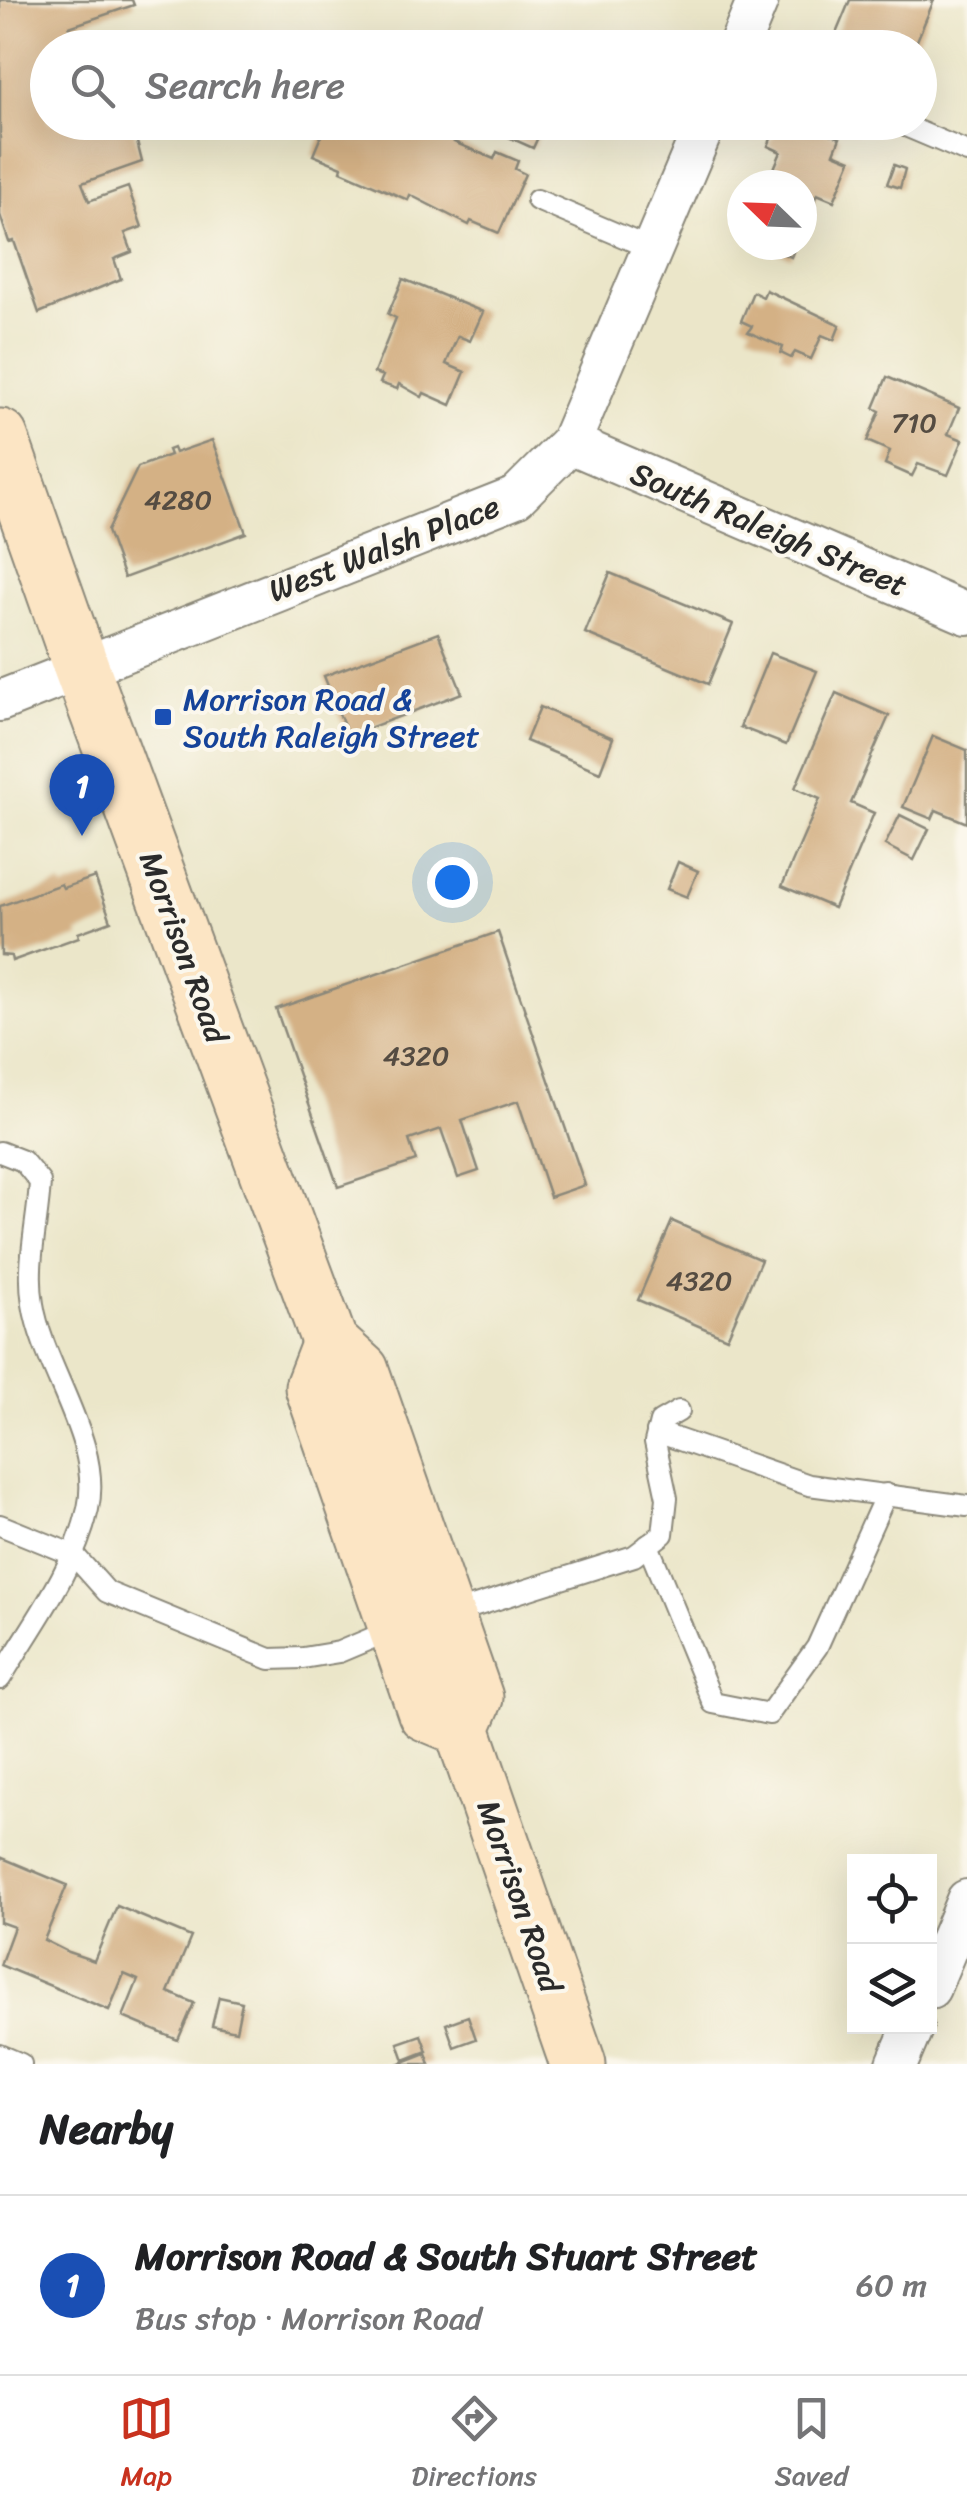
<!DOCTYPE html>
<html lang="en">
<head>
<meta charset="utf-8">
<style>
	body { margin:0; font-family:Sriracha,sans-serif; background:#f2f2f2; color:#202124 }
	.controls { position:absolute; right:30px; bottom:30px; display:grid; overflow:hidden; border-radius:0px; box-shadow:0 10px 40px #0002 }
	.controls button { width:90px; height:90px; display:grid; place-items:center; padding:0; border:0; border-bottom:2px solid #e0e0e0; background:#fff; color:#202124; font:50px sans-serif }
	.compass { position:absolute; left:727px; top:170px; width:90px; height:90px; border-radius:50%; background:#fff; box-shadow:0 10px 40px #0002; rotate:293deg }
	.you { position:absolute; left:452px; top:882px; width:35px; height:35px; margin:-25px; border:8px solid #fff; border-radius:50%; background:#1a73e8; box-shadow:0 0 0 15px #1a73e833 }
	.badge { display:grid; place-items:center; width:65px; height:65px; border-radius:50%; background:#c8321e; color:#fff; font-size:32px; font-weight:700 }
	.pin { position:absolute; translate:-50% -82px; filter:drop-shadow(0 2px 5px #0008) }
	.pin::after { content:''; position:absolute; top:52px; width:35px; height:30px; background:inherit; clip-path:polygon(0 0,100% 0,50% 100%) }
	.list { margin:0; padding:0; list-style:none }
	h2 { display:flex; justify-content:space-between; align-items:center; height:130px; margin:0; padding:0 40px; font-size:42px }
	h2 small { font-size:32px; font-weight:400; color:#757577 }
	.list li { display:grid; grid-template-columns:65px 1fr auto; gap:30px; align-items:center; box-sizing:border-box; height:180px; padding:0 40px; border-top:2px solid #e0e0e0 }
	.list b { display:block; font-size:38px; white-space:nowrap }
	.list p { margin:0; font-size:32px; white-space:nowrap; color:#757577 }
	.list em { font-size:32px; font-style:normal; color:#757577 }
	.icon { flex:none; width:55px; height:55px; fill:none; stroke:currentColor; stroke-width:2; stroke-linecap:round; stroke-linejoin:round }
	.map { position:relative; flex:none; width:967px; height:2064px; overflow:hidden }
	.search { position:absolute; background:#fff; box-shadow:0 10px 40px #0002; left:30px; right:30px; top:30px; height:110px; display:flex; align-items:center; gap:25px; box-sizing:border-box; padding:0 35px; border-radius:55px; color:#757577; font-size:38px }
	.sheet { height:310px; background:#fff }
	nav { display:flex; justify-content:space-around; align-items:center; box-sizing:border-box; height:140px; border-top:2px solid #e0e0e0; background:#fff; font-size:28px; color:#757577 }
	nav a { display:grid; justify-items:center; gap:5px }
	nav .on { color:#c8321e }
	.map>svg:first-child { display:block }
	.building { fill:#d4b185 }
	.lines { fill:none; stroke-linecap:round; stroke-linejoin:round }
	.lane-casing { stroke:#8b887a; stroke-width:24 }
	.street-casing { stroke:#8b887a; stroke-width:44 }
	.secondary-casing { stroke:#8b887a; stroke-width:59 }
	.lane { stroke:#fff; stroke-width:20 }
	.street { stroke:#fff; stroke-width:40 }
	.secondary { stroke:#fce5c4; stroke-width:55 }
	.transit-dot { fill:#1a4fb4; stroke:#fbf7ec; stroke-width:4 }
	.labels { text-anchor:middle; stroke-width:8; stroke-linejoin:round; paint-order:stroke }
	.number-label { font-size:28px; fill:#554c42 }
	.street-label { font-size:32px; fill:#2b2b2b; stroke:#fbf7ec }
	.transit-label { font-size:32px; fill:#164399; stroke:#fbf7ec; text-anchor:start }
</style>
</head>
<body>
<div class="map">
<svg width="967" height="2064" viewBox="0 0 967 2064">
	<rect width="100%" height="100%" fill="#fbf7ec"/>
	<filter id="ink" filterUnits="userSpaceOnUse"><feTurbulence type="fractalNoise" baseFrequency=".01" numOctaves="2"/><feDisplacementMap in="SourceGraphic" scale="20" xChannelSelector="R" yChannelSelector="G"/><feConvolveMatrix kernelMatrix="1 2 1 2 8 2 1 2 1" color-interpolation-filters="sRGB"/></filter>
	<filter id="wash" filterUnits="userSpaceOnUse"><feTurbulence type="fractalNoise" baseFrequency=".0048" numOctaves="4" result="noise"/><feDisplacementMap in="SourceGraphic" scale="40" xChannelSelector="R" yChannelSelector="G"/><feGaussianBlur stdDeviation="2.25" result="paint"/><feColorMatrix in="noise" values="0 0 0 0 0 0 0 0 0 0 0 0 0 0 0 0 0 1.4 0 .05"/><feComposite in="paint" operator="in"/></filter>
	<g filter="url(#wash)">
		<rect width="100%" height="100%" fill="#ebe6c9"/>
		<g id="blocks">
			<g class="building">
				<path d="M0 0H132L134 5 69 27 76 48H48V122H132L142 162 82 183 89 201 128 187 142 227 125 233 132 252 114 259 121 279 39 313 14 241 9 242 0 215Z"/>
				<path d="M850 0H934L914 48H830Z"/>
				<path d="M433 34 463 46 465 42 477 48H427Z"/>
				<path d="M327 122H407L433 133 436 127 457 136 454 142 494 159 497 152 518 161 515 169 525 174 499 233 471 221 469 225 410 195 408 200 341 171 342 167 313 155Z"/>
				<path d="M475 122H545L533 148Z"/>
				<path d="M778 122 792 126 793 122H804L840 138 834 153 851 160 834 201 817 194 802 230V185H767L781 152 768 146Z"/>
				<path d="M894 165 905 169 900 188 887 184Z"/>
				<path d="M763 245H796L791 257Z"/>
				<path d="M403 279 483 312 470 341 458 336 446 364 465 372 451 405 424 393 422 397 399 384 397 389 380 383 383 376 374 373 396 318 388 314Z"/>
				<path d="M766 290 840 325 834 340 822 335 811 359 795 352 791 358 781 353 783 347 748 332 752 326 741 321 753 292 763 297Z"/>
				<path d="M887 377 959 408 948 434 963 440 948 475 918 464 912 476 885 464 890 451 867 441 880 411 874 408Z"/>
				<path d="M212 440 246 533 124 578 107 531 138 467 170 455 168 450 173 448 175 453Z"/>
				<path d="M610 573 733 624 708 684 585 633Z"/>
				<path d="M438 633 462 693 348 736 324 676Z"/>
				<path d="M770 653 817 671 786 745 740 727Z"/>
				<path d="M836 693 889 716 851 803 874 813 834 908 782 886 820 799 795 788Z"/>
				<path d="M540 707 613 738 600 772 526 741Z"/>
				<path d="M933 736 967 750V823L936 810 932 819 903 807Z"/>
				<path d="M900 815 929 829 914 860 885 845Z"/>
				<path d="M678 862 698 871 687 897 667 889Z"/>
				<path d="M95 877 111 921 78 933 79 937 12 961 11 956 1 955 0 906 61 884 63 888Z"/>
				<path d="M498 932 585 1185 550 1197 518 1101 462 1120 479 1171 458 1178 441 1129 409 1140 416 1161 338 1187 276 1009Z"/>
				<path d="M672 1221 761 1260 727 1338 638 1300Z"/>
				<path d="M0 1857 67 1885 44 1940 68 1952 94 1961 117 1906 191 1937 168 1992 194 2003 178 2040 123 2017 138 1980 124 1974 109 2010 0 1965 14 1927 0 1922Z"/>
				<path d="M219 1997 242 2002 236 2031 212 2026Z"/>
				<path d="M468 2016 476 2039 454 2047 446 2024Z"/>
				<path d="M421 2035 427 2051 404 2060 398 2043Z"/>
				<path d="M426 2053 430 2064H398Z"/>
			</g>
		</g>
	</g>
	<g filter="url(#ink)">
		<use href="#blocks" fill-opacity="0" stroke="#8b887a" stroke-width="2.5"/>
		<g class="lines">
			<g class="lane-casing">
				<g id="lane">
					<path d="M896 122 967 152"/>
					<path d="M537 200 652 249"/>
					<path d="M0 1152 23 1161 40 1182C38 1223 26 1263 33 1304 43 1369 103 1442 88 1509 74 1571 32 1625 0 1679"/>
					<path d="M657 1432 809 1485 967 1506"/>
					<path d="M0 1525 74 1555 107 1592 270 1659 303 1658 339 1652 396 1628"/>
					<path d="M648 1545 713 1703 769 1714 817 1647 886 1494"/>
					<path d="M447 1615 634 1556 663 1534 667 1498 655 1442 660 1422 679 1411"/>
					<path d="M0 2055 21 2064"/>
				</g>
			</g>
			<g class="street-casing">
				<g id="street">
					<path d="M738 48 758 0"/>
					<path d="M570 443 967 614"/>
					<path d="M0 701 516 497 570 443 706 122"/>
					<path d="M930 1988 967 1900"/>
					<path d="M897 2064 913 2026"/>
				</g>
			</g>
			<g class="secondary-casing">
				<g id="secondary">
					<path d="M0 437 81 667 330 1343 361 1371 475 1698 462 1728 578 2064"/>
					<path d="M330 1343 313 1387 426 1713 462 1728"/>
				</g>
			</g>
			<use href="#lane" class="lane"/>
			<use href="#street" class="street"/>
			<use href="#secondary" class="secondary"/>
		</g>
	</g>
	<rect class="transit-dot" x="153" y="707" width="20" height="20" rx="5"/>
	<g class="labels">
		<g class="number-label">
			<text x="914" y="432">710</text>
			<text x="178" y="509">4280</text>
			<text x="416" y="1065">4320</text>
			<text x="699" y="1290">4320</text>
		</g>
		<g class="street-label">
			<text transform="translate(769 529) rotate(23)" y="11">South Raleigh Street</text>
			<text transform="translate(384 548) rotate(-21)" y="11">West Walsh Place</text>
			<text transform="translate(184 947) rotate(70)" y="11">Morrison Road</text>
			<text transform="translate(520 1896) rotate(71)" y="11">Morrison Road</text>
		</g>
		<g class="transit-label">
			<text x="183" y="710">Morrison Road &amp;<tspan x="183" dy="37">South Raleigh Street</tspan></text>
		</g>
	</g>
</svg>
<div class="controls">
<button><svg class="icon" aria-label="locate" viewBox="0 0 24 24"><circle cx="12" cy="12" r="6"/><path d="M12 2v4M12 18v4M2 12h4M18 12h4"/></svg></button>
<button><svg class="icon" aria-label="layers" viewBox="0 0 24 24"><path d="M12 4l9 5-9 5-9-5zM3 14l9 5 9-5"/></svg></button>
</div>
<svg class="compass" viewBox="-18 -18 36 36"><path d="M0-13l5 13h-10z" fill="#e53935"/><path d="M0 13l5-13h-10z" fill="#757577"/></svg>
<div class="you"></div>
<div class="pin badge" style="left:82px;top:836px;background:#1a4fb4">1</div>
<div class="search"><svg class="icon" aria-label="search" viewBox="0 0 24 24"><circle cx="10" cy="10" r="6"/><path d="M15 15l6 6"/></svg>Search here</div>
</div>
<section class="sheet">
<h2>Nearby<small></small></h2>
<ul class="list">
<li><span class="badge" style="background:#1a4fb4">1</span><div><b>Morrison Road &amp; South Stuart Street</b><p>Bus stop · Morrison Road</p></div><em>60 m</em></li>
</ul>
</section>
<nav>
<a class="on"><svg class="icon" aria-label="map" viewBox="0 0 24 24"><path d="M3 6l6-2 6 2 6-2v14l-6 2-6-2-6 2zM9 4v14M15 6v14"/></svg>Map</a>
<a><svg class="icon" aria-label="directions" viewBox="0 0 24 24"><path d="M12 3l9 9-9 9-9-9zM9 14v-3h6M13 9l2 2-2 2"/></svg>Directions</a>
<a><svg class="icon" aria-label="saved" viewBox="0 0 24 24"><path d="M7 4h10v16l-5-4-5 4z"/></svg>Saved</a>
</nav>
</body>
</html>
